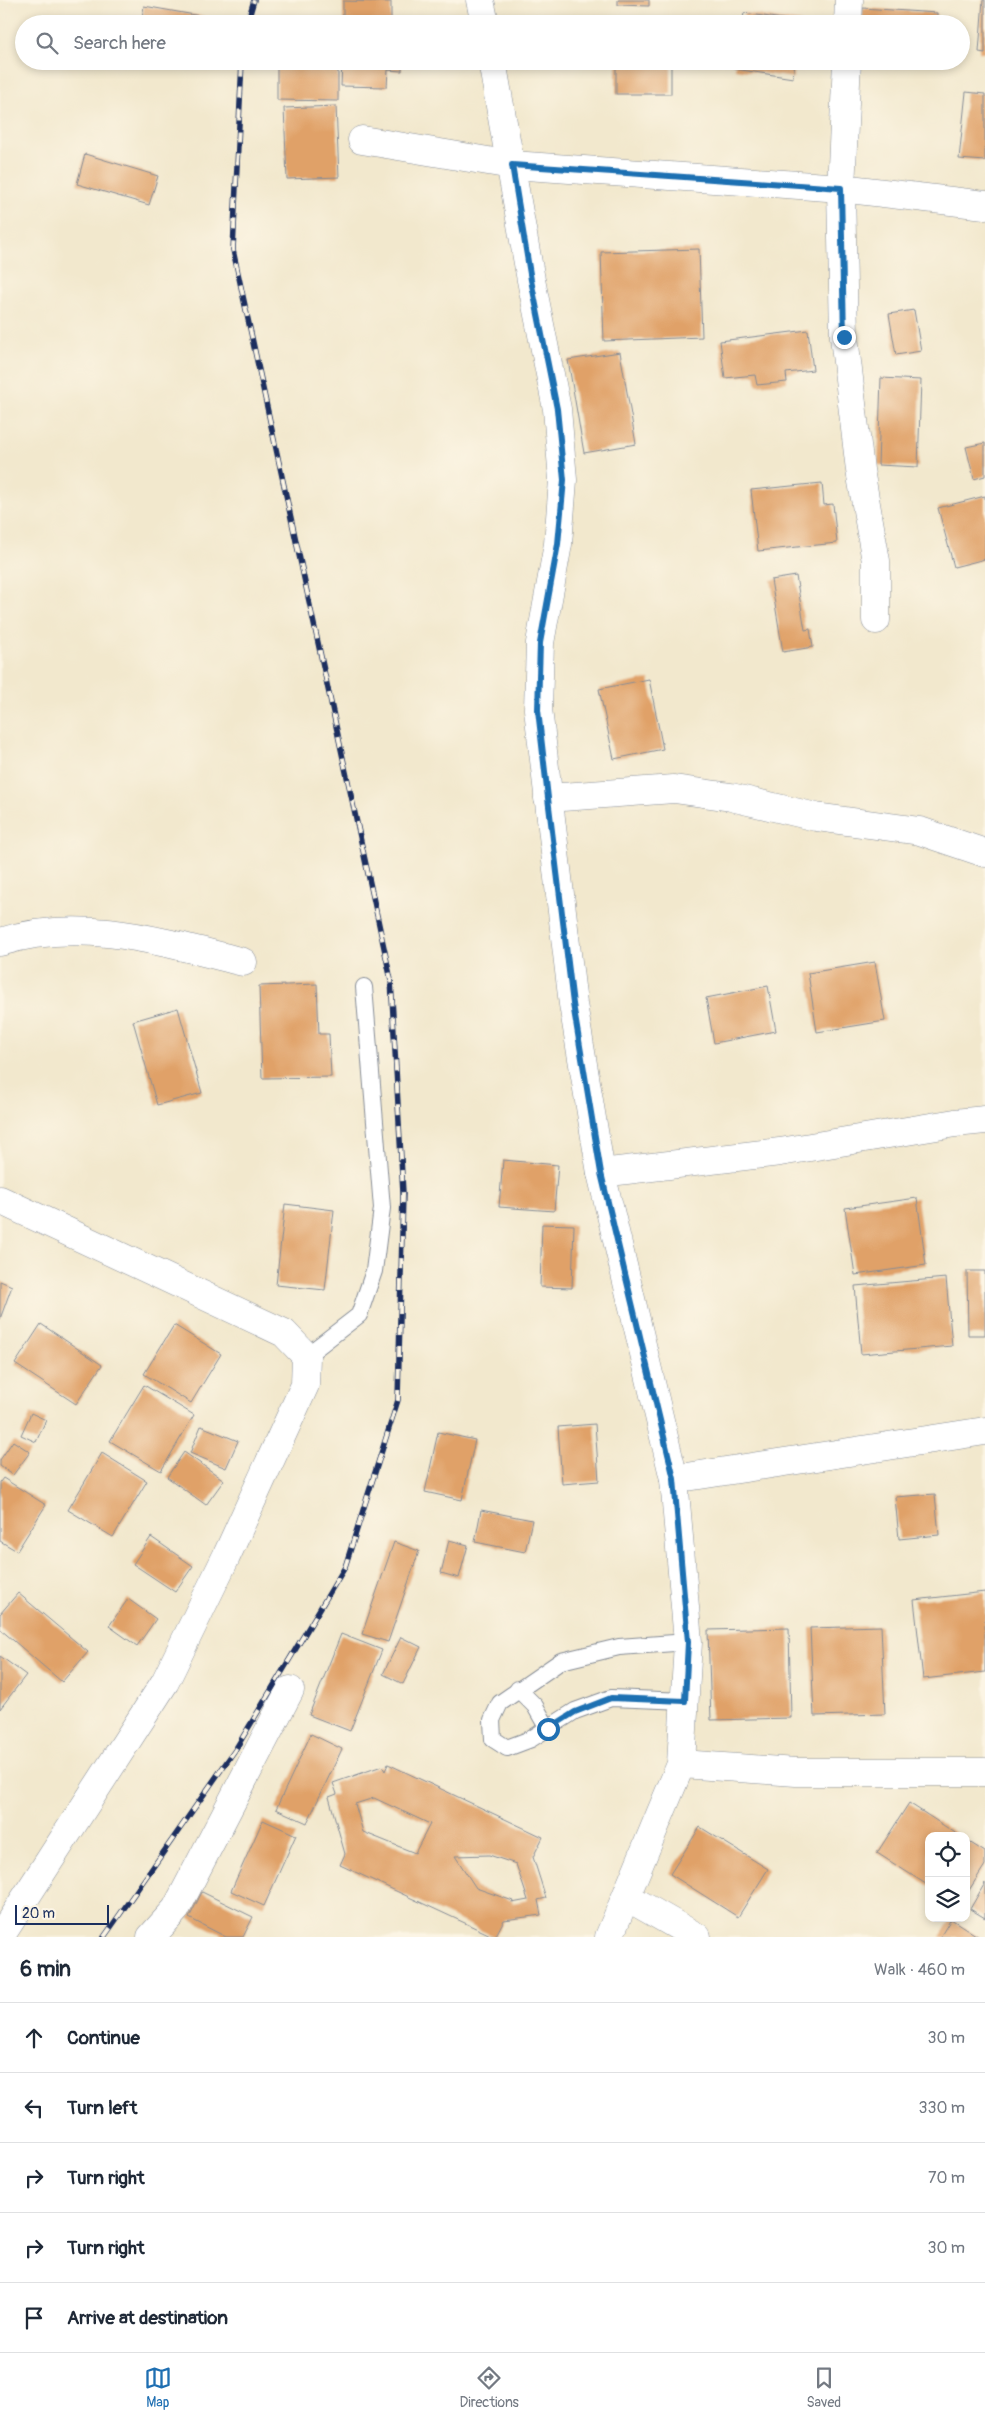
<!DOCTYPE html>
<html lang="en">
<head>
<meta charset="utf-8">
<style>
	body { margin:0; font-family:Pangolin,sans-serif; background:#f6f6f7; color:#1f2937 }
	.controls { position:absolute; right:15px; bottom:15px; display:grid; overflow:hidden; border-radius:10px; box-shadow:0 2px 8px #0003 }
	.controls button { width:45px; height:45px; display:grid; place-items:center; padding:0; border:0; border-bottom:1px solid #e0e1e3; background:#fff; color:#1f2937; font:25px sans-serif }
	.scale { position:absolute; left:15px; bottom:12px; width:94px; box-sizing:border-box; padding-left:5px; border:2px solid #1b2f5e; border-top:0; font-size:14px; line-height:18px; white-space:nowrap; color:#1b2f5e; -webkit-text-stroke:4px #fcf5e5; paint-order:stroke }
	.stop { position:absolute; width:15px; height:15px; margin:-11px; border:4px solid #1f6fb2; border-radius:50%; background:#fff }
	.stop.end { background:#1f6fb2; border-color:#fff; box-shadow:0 1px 5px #0008 }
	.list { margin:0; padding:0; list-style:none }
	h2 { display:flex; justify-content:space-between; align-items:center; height:65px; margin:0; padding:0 20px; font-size:21px }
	h2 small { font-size:16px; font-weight:400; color:#747a83 }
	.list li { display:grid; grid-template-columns:32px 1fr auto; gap:15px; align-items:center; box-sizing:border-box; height:70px; padding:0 20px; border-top:1px solid #e0e1e3 }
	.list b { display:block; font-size:19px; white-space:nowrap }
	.list em { font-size:16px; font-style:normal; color:#747a83 }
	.icon { flex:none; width:28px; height:28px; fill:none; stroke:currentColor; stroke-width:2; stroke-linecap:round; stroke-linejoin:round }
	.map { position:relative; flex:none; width:985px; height:1937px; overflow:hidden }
	.search { position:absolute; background:#fff; box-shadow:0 2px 8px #0003; left:15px; right:15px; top:15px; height:55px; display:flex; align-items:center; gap:12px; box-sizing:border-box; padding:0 18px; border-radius:28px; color:#747a83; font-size:19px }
	.sheet { height:415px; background:#fff }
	nav { display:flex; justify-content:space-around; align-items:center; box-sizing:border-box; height:70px; border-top:1px solid #e0e1e3; background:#fff; font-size:14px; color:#747a83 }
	nav a { display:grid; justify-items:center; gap:2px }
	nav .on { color:#1f6fb2 }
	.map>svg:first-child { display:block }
	.building { fill:#e0a168; fill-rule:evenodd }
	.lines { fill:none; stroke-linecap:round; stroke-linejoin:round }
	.service-casing { stroke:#868c96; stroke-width:18 }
	.minor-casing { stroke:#868c96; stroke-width:29 }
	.service { stroke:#fff; stroke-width:16 }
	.minor { stroke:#fff; stroke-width:28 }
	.rail-casing { stroke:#1b2f5e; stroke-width:5.5 }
	.rail { stroke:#fcf5e5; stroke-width:4; stroke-dasharray:11; stroke-linecap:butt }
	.route { stroke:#1f6fb2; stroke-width:6 }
</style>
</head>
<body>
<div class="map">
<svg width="985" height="1937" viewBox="0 0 985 1937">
	<rect width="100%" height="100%" fill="#fcf5e5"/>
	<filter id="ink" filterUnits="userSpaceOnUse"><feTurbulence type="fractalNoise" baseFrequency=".02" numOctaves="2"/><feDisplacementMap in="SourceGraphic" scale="10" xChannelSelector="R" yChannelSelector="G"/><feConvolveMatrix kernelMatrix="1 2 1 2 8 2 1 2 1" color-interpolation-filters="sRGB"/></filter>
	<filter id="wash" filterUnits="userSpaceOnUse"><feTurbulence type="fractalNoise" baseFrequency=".0096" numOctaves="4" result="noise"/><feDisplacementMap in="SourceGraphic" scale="20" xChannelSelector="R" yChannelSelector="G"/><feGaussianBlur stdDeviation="1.12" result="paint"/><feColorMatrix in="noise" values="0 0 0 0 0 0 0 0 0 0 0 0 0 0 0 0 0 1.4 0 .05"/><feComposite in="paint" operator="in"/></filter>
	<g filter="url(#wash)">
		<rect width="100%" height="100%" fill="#f2e8cd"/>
		<g id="blocks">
			<g class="building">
				<path d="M618 0H649V6L618 5Z"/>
				<path d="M983 0H985V53L979 52Z"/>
				<path d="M343 1 391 2V24H343Z"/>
				<path d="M144 6 206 17 205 24H141Z"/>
				<path d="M863 8 937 13V24H862Z"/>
				<path d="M744 13 801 22V24H742Z"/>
				<path d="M277 61H338V101L277 100Z"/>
				<path d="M342 61H402V71L388 70 387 87 341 86Z"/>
				<path d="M736 61H795L793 78 735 69Z"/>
				<rect x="616" y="63" width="55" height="31"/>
				<path d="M966 92 985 94V161L959 159Z"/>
				<path d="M336 106 339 177 287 179 284 108Z"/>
				<path d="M85 154 158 176 149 205 77 184Z"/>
				<path d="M699 249 702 337 604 341 601 252Z"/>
				<path d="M914 310 921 351 896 355 889 314Z"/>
				<path d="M808 330 813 370 786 373 787 382 757 385 755 375 725 378 720 341Z"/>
				<path d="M620 352 636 444 584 453 568 360Z"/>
				<path d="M881 378 921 380 918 467 878 465Z"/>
				<path d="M985 443V476L974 479 966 447Z"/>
				<path d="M822 483 824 505 833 504 837 543 758 551 751 490Z"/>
				<path d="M985 496V559L954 567 938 508Z"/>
				<path d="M796 576 805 630 810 629 813 647 783 652 771 580Z"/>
				<path d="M649 679 663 749 614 759 599 689Z"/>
				<path d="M875 962 885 1021 817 1032 808 973Z"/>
				<path d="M317 984 319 1034H329L331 1077 262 1078 259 986Z"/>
				<path d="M768 986 776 1031 714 1043 706 998Z"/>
				<path d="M178 1008 202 1093 157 1105 133 1021Z"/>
				<path d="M503 1160 558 1165 554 1211 499 1207Z"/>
				<path d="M917 1198 926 1265 855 1275 845 1208Z"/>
				<path d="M285 1204 334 1210 325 1290 276 1285Z"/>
				<path d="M542 1224 574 1225 572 1288 540 1287Z"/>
				<path d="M967 1271H985V1335H968Z"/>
				<path d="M946 1278 952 1346 861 1354 855 1286Z"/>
				<path d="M0 1281 12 1286 0 1319Z"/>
				<path d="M41 1324 102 1365 76 1404 15 1364Z"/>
				<path d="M174 1325 221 1354 191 1403 144 1374Z"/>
				<path d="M144 1385 194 1415 161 1471 110 1441Z"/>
				<path d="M31 1413 46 1420 36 1442 21 1435Z"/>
				<path d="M595 1424 599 1481 562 1484 558 1427Z"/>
				<path d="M201 1426 238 1441 226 1468 190 1453Z"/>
				<path d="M438 1432 475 1440 462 1500 425 1492Z"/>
				<path d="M13 1441 30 1452 13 1475 0 1466V1460Z"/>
				<path d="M184 1452 224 1480 206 1505 167 1477Z"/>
				<path d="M102 1453 147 1481 113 1537 68 1510Z"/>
				<path d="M3 1478 46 1505 17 1551 0 1541V1482Z"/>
				<path d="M935 1494 939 1535 899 1539 895 1497Z"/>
				<path d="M481 1510 532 1520 525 1552 475 1542Z"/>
				<path d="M151 1537 193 1566 175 1592 133 1564Z"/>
				<path d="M449 1540 468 1545 459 1578 441 1573Z"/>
				<path d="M394 1542 419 1551 388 1642 362 1634Z"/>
				<path d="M985 1592V1672L923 1679 914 1600Z"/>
				<path d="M18 1593 88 1652 62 1682 0 1629V1614Z"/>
				<path d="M128 1599 156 1619 137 1646 109 1626Z"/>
				<path d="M881 1626 885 1714 814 1716 810 1628Z"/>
				<path d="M789 1628 791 1718 711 1720 708 1630Z"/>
				<path d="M341 1634 382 1650 350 1731 309 1715Z"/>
				<path d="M401 1637 421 1647 403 1684 383 1674Z"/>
				<path d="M0 1656 26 1675 0 1709Z"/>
				<path d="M311 1734 342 1749 307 1823 276 1809Z"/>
				<path d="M388 1764 543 1837 533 1857 546 1898 538 1900 541 1915 504 1920 495 1937 340 1865 345 1854 329 1797 337 1794 333 1783 382 1766 385 1771ZM374 1798 430 1824 415 1853 363 1832 355 1804ZM489 1855 516 1864 528 1900 512 1903 513 1901 476 1888 455 1856Z"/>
				<path d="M909 1803 960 1836H929V1886L877 1853Z"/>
				<path d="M263 1820 296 1835 264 1906 231 1891Z"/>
				<path d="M700 1827 768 1869 738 1917 670 1874Z"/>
				<path d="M966 1840 985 1852V1865L966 1895Z"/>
				<path d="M985 1883V1918L970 1909Z"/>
				<path d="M202 1892 253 1917 243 1937H226L189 1918Z"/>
				<path d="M951 1919 979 1937H940Z"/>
			</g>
		</g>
	</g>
	<g filter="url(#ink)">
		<use href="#blocks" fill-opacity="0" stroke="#868c96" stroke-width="1"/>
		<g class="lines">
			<g class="service-casing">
				<g id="service">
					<path d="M306 1356 359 1315 374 1271 382 1208 364 987"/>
					<path d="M518 1689 535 1706 548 1729"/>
					<path d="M685 1701 611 1698 575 1711 531 1739 507 1748 493 1739 492 1720 500 1703 561 1661 619 1647 688 1642"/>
				</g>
			</g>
			<g class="minor-casing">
				<g id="minor">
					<path d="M480 0 485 24"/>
					<path d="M848 24 849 0"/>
					<path d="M492 61 531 280 557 409 563 480 558 544 540 643 538 709 573 1004 601 1173 674 1479 688 1642 681 1764 609 1937"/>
					<path d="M847 61 841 188 844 337 860 470 876 561V620"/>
					<path d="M362 140 512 165 841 188 985 205"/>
					<path d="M548 798 674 789 731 797 816 817 920 831 985 853"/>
					<path d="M0 942C81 916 163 942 243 962"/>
					<path d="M601 1173 780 1152 955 1123 985 1120"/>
					<path d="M0 1200 284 1333 306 1356 305 1385 226 1557 165 1682 0 1937"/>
					<path d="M674 1479 985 1431"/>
					<path d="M681 1764 796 1772H985"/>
					<path d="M627 1897 697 1937"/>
					<path d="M151 1937 176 1909 290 1690"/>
				</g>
			</g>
			<use href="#service" class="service"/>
			<use href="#minor" class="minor"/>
			<g class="rail-casing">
				<g id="rail">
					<path d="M247 24 254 0"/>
					<path d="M104 1937 235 1750 345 1567 398 1400 403 1193 391 980 233 250 242 61"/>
				</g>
			</g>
			<use href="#rail" class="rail"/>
		</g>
	</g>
	<g class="lines" filter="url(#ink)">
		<path class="route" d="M548 1729 575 1712 611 1698 685 1701 688 1642 674 1479 601 1173 573 1004 548 798 538 710 540 643 558 544 564 480 557 409 531 280 512 165 841 188 844 337"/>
	</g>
</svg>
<div class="controls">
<button><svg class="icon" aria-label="locate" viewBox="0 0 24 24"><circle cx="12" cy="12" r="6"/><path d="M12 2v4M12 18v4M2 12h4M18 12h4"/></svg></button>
<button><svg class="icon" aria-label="layers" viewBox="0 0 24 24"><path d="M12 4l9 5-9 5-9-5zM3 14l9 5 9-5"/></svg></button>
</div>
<div class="scale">20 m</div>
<div class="stop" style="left:548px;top:1729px"></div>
<div class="stop end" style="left:844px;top:337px"></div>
<div class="search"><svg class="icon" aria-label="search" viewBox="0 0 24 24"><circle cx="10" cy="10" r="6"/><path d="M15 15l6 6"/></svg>Search here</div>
</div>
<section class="sheet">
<h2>6 min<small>Walk · 460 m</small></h2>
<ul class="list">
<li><svg class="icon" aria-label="ahead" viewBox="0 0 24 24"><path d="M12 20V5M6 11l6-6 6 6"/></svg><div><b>Continue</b></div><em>30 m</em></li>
<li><svg class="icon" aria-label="left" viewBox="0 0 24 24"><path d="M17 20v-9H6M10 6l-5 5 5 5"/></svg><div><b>Turn left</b></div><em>330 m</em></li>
<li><svg class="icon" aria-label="right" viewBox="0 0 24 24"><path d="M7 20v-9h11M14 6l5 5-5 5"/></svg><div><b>Turn right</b></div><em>70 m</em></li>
<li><svg class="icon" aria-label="right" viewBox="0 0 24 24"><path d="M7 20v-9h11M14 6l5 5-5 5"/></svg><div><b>Turn right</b></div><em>30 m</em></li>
<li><svg class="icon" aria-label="arrive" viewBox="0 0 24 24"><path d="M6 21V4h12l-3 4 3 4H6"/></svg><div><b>Arrive at destination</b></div></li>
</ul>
</section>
<nav>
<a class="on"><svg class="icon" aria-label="map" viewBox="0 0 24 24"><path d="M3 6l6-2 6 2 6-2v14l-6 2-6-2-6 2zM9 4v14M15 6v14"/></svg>Map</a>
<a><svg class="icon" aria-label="directions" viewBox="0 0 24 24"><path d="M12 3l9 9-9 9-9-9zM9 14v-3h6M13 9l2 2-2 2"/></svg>Directions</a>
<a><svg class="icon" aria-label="saved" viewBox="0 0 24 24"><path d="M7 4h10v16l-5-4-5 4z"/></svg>Saved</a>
</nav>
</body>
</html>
